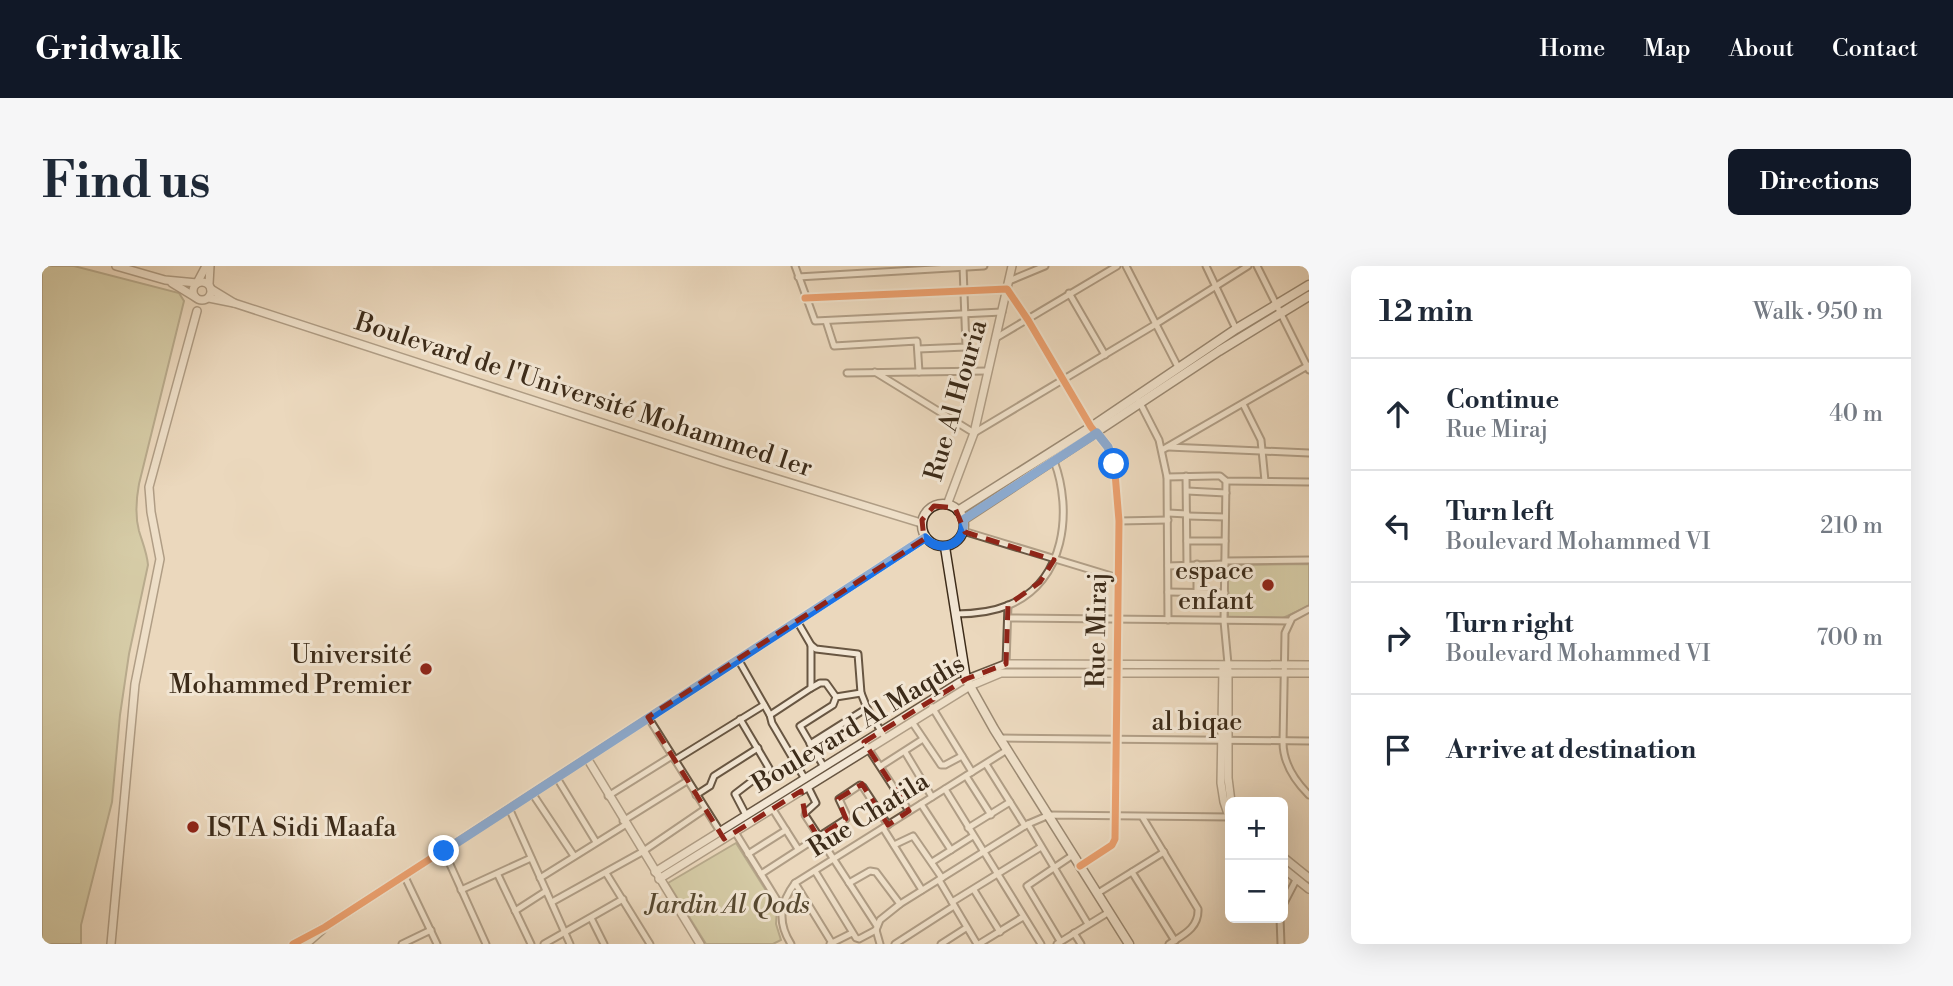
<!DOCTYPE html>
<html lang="en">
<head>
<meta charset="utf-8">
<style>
	body { margin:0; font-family:"Libre Bodoni",serif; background:#f6f6f7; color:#1f2937 }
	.controls { position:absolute; right:21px; bottom:21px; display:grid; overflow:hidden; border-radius:10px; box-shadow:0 7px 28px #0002 }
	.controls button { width:63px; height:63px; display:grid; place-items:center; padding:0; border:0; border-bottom:2px solid #e0e1e3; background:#fff; color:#1f2937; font:35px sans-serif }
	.stop { position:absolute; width:21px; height:21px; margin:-16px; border:5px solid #1a73e8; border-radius:50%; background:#fff }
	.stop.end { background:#1a73e8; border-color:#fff; box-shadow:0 2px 7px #0008 }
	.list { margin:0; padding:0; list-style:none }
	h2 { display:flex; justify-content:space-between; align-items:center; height:91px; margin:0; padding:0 28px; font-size:30px }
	h2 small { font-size:23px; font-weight:400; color:#747a83 }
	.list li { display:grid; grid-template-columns:46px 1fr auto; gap:21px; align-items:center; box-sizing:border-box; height:112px; padding:0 28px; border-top:2px solid #e0e1e3 }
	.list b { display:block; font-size:26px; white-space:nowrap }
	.list p { margin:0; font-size:23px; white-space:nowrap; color:#747a83 }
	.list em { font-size:23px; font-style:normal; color:#747a83 }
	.icon { flex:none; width:38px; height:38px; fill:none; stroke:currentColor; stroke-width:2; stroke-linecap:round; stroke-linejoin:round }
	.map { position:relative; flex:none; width:1267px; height:678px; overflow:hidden; border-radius:10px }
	header { display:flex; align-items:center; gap:42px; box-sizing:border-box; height:98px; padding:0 35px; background:#111827; color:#fff }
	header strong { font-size:33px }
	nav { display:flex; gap:38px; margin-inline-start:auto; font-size:24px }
	.intro { display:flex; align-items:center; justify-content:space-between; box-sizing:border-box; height:168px; padding:0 42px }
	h1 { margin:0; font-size:49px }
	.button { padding:18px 32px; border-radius:10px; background:#111827; color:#fff; font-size:24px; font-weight:700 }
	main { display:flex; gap:42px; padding:0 42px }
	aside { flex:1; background:#fff; border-radius:10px; box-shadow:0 7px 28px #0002 }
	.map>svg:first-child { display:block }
	.green { fill:#bdbd8d; stroke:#7c7453; stroke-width:2 }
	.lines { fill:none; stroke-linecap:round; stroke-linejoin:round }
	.minor-casing { stroke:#685642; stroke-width:9 }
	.tertiary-casing { stroke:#685642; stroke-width:10 }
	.secondary-casing { stroke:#3c2b19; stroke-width:11 }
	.minor { stroke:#f2e6d4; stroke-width:5 }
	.tertiary { stroke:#f2e6d4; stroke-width:7 }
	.secondary { stroke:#f2e6d4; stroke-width:8 }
	.cycleway-casing { stroke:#f2e6d4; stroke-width:11 }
	.cycleway { stroke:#e8590c; stroke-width:7 }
	.route { stroke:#1a73e8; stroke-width:9 }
	.marked { fill:none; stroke:#8f2418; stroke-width:5; stroke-dasharray:14 9; stroke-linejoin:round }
	.poi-dot { fill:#8f2418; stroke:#f2e6d4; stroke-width:2.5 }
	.labels { text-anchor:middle; stroke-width:6; stroke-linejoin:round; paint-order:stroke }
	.street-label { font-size:26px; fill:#3c2b19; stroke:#f2e6d4 }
	.poi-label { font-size:26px; fill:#3c2b19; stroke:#f2e6d4; text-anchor:end }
	.park-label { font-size:26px; font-style:italic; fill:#564830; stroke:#f2e6d4 }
</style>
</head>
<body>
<header>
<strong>Gridwalk</strong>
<nav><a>Home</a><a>Map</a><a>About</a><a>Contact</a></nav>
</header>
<div class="intro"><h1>Find us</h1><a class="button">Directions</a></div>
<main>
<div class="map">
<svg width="1267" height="678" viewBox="0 0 1267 678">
	<rect width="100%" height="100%" fill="#ebd8bd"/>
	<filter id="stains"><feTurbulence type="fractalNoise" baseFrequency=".00286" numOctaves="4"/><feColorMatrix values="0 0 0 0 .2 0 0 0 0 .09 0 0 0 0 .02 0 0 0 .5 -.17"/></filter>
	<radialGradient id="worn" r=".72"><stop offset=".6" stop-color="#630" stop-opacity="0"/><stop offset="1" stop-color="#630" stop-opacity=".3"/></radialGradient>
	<g class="green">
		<path d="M0 0H32L137 27 142 35 97 218C94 234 93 250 97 265 101 278 105 287 106 299L87 388 78 449 70 536 39 659V678H0Z"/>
		<path d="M1267 298V340L1241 352 1186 351V299Z"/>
		<path d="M694 577 735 642 734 658 739 674 731 678H664L626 617Z"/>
	</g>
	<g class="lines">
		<g class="minor-casing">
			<g id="minor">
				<path d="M753 0 773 55 960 46"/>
				<path d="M1084 0 1136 101"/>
				<path d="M1164 0 1194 63"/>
				<path d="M1215 0 1267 104"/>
				<path d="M756 11 942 0"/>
				<path d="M967 15 1003 0"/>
				<path d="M1027 27 1063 89"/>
				<path d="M763 32 965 23 986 54 1049 161 1066 181 1073 207 1077 255 1073 573 1070 579 1038 600"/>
				<path d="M784 55 792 80 875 75 877 106"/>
				<path d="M954 72 1075 0"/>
				<path d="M876 83 924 81 921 0"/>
				<path d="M833 106 932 167 1114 58 1206 0"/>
				<path d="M805 107 946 105"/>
				<path d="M1097 135 1117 174 1125 211 1126 354"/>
				<path d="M1201 138 1219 174 1223 215"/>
				<path d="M1126 181 1267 187"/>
				<path d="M1120 184 1267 99"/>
				<path d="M1144 210 1145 299"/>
				<path d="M1125 211 1171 210H1178L1184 215 1267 216"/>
				<path d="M1184 215 1182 355 1186 398"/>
				<path d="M1145 225 1184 227"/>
				<path d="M1126 247 1145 248"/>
				<path d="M1145 250 1183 251"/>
				<path d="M1077 255 1126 254"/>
				<path d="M921 265 1076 312"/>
				<path d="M1145 275H1183"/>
				<path d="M1183 295 1267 294"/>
				<path d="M1126 300 1183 298"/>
				<path d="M1126 326 1183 327"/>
				<path d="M1155 326V298"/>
				<path d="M1267 343 1250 352 1243 367 1241 476C1241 497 1252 514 1267 529"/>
				<path d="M914 348C931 348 950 346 967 339 1023 316 1031 245 1012 195"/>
				<path d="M966 352 1248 355"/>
				<path d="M755 355 769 379 774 383 816 388 819 427 825 442 843 472"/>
				<path d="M696 393 728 449 730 457 763 513"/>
				<path d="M964 398 966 339"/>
				<path d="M769 422 778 417H784L794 431"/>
				<path d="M890 441 930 506"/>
				<path d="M728 449 769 422V379"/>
				<path d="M606 451 679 567"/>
				<path d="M698 453 727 502 693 528 704 549"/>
				<path d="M870 456 899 499H903L920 490"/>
				<path d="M958 472 1267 475"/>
				<path d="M822 476 867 545"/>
				<path d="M768 478 825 442"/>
				<path d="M863 486 890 531"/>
				<path d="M633 494 722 439"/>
				<path d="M944 498 983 560"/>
				<path d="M839 500 881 473"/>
				<path d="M782 501 758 460 791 439 794 431 819 427"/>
				<path d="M924 510 949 549"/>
				<path d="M515 512 554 576"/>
				<path d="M766 521 774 537 764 546 763 549 835 660"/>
				<path d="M903 523 999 678"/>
				<path d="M490 527 532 590"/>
				<path d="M654 529 668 520 672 510 716 482"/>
				<path d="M566 530 630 490"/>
				<path d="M879 538 909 584"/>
				<path d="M467 542 528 678"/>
				<path d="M730 542 756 583"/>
				<path d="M1101 552 1156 643C1157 662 1141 669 1127 678"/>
				<path d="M581 555 645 515"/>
				<path d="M986 558 1046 658"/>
				<path d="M841 562 880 624"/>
				<path d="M926 562 968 536"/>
				<path d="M693 566 740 642"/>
				<path d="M852 579 871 570 900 612"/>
				<path d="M402 585 444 678"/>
				<path d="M706 588 744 564"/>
				<path d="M890 596 931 570"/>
				<path d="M773 605 814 672 817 673 834 664"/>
				<path d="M1090 606 1133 675"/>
				<path d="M564 607 608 678"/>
				<path d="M719 608 804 553 805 550 797 533 818 519 821 521 846 559"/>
				<path d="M362 609 395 678"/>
				<path d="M456 609 489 678"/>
				<path d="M498 612 583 559"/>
				<path d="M897 614 935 678"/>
				<path d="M753 617 790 677"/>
				<path d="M807 617 828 605 834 606 858 638"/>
				<path d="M419 624 489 592"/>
				<path d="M932 624 958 666"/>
				<path d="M1056 627 1122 586"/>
				<path d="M510 636 600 586 663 543"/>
				<path d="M910 636 999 581"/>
				<path d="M1241 639 1254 614"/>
				<path d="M473 645 504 625"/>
				<path d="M549 652 562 678"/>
				<path d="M1238 652 1239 678"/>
				<path d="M834 664 838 654 858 638 986 558 1007 549 1188 551"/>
				<path d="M834 664 838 678"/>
				<path d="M1032 667 1039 678"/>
				<path d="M1018 675 985 620 1031 589"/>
				<path d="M360 678 389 664"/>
				<path d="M502 678 581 633"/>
				<path d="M749 678C735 656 738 637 753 617L965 484"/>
				<path d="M788 678 810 667"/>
				<path d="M853 678 912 640"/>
				<path d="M899 678 924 662"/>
				<path d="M937 678 981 651"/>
				<path d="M1015 678 1067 646"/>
			</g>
		</g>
		<g class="tertiary-casing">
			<g id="tertiary">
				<path d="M74 0 123 14 155 17"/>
				<circle cx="160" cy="25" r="9"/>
				<path d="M130 17 153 31"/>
				<path d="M155 17 164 0"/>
				<path d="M167 18 168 0"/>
				<path d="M167 32 192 37 169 23"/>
				<path d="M192 37 683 197 879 257"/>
				<path d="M905 239 932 167 970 0"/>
				<path d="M1181 402 1179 517 1182 536 1188 554"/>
				<path d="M1186 404V512L1189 536"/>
				<path d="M545 492 658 678"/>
				<path d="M1241 591 1267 612"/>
				<path d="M1241 602 1267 623"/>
				<path d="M613 606 918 416 964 398 1267 399"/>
				<path d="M617 613 928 420 959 407H1267"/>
				<path d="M69 678 93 418 118 293 109 246 107 221 155 45"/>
				<path d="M251 678 283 661 883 272"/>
				<path d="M264 678 280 664"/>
			</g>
		</g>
		<g class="secondary-casing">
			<g id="secondary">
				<circle cx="901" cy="259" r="21"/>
				<path d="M916 245 1049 161 1194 63 1267 19"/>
				<path d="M921 254 1177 85 1267 30"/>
				<path d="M903 281 924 413 952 463 1087 678"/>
			</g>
		</g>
		<use href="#minor" class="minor"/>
		<use href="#tertiary" class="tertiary"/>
		<use href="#secondary" class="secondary"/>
		<g class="cycleway-casing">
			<g id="cycleway">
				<path d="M763 32 965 23 986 54 1049 161 1066 181 1073 207 1077 255 1073 573 1070 579 1038 600"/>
				<path d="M251 678 283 661 883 272"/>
			</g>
		</g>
		<use href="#cycleway" class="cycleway"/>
	</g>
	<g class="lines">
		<path class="route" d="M402 585 883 272C900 289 925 277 921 254L1055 167 1066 181 1072 198"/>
	</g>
	<path d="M0 0H1267V678H0ZM892 240 913 242 923 266 1012 294 998 316 966 339 964 398 924 413 822 476 867 545 846 559 820 518 796 533 804 553 776 571 763 549 759 525 682 573 606 451 882 273 880 254Z" fill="#ebd8bd" fill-opacity=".55" fill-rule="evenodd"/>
	<path class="marked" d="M892 240 913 242 923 266 1012 294 998 316 966 339 964 398 924 413 822 476 867 545 846 559 820 518 796 533 804 553 776 571 763 549 759 525 682 573 606 451 882 273 880 254Z"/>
	<g class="poi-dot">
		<circle cx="1226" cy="319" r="7"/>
		<circle cx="384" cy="403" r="7"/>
		<circle cx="151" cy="561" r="7"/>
	</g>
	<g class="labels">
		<g class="street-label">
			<text transform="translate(542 128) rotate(18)" y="9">Boulevard de l'Université Mohammed 1er</text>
			<text transform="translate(913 134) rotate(-74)" y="9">Rue Al Houria</text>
			<text transform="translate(1054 364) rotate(-89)" y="9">Rue Miraj</text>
			<text x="1155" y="464">al biqae</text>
			<text transform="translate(816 457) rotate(-31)" y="9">Boulevard Al Maqdis</text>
			<text transform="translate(826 548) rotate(-32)" y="9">Rue Chatila</text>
		</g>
		<g class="poi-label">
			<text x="1212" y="313">espace<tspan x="1212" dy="30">enfant</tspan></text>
			<text x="370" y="397">Université<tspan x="370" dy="30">Mohammed Premier</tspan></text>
			<text x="165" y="570" text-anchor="start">ISTA Sidi Maafa</text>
		</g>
		<g class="park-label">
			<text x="686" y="647">Jardin Al Qods</text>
		</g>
	</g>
	<rect width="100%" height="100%" filter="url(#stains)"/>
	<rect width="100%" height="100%" fill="url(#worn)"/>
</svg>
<div class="controls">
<button>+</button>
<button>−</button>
</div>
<div class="stop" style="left:1072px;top:198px"></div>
<div class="stop end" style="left:402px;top:585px"></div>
</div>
<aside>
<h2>12 min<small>Walk · 950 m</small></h2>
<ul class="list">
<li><svg class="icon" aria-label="ahead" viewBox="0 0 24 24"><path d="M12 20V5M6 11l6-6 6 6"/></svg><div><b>Continue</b><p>Rue Miraj</p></div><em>40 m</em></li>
<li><svg class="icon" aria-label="left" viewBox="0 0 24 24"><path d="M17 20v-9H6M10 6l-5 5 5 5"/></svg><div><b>Turn left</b><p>Boulevard Mohammed VI</p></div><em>210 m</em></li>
<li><svg class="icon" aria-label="right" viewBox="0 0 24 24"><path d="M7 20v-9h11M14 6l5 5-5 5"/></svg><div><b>Turn right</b><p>Boulevard Mohammed VI</p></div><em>700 m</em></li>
<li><svg class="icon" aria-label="arrive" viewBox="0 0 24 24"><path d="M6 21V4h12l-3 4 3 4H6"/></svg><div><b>Arrive at destination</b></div></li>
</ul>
</aside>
</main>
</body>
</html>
